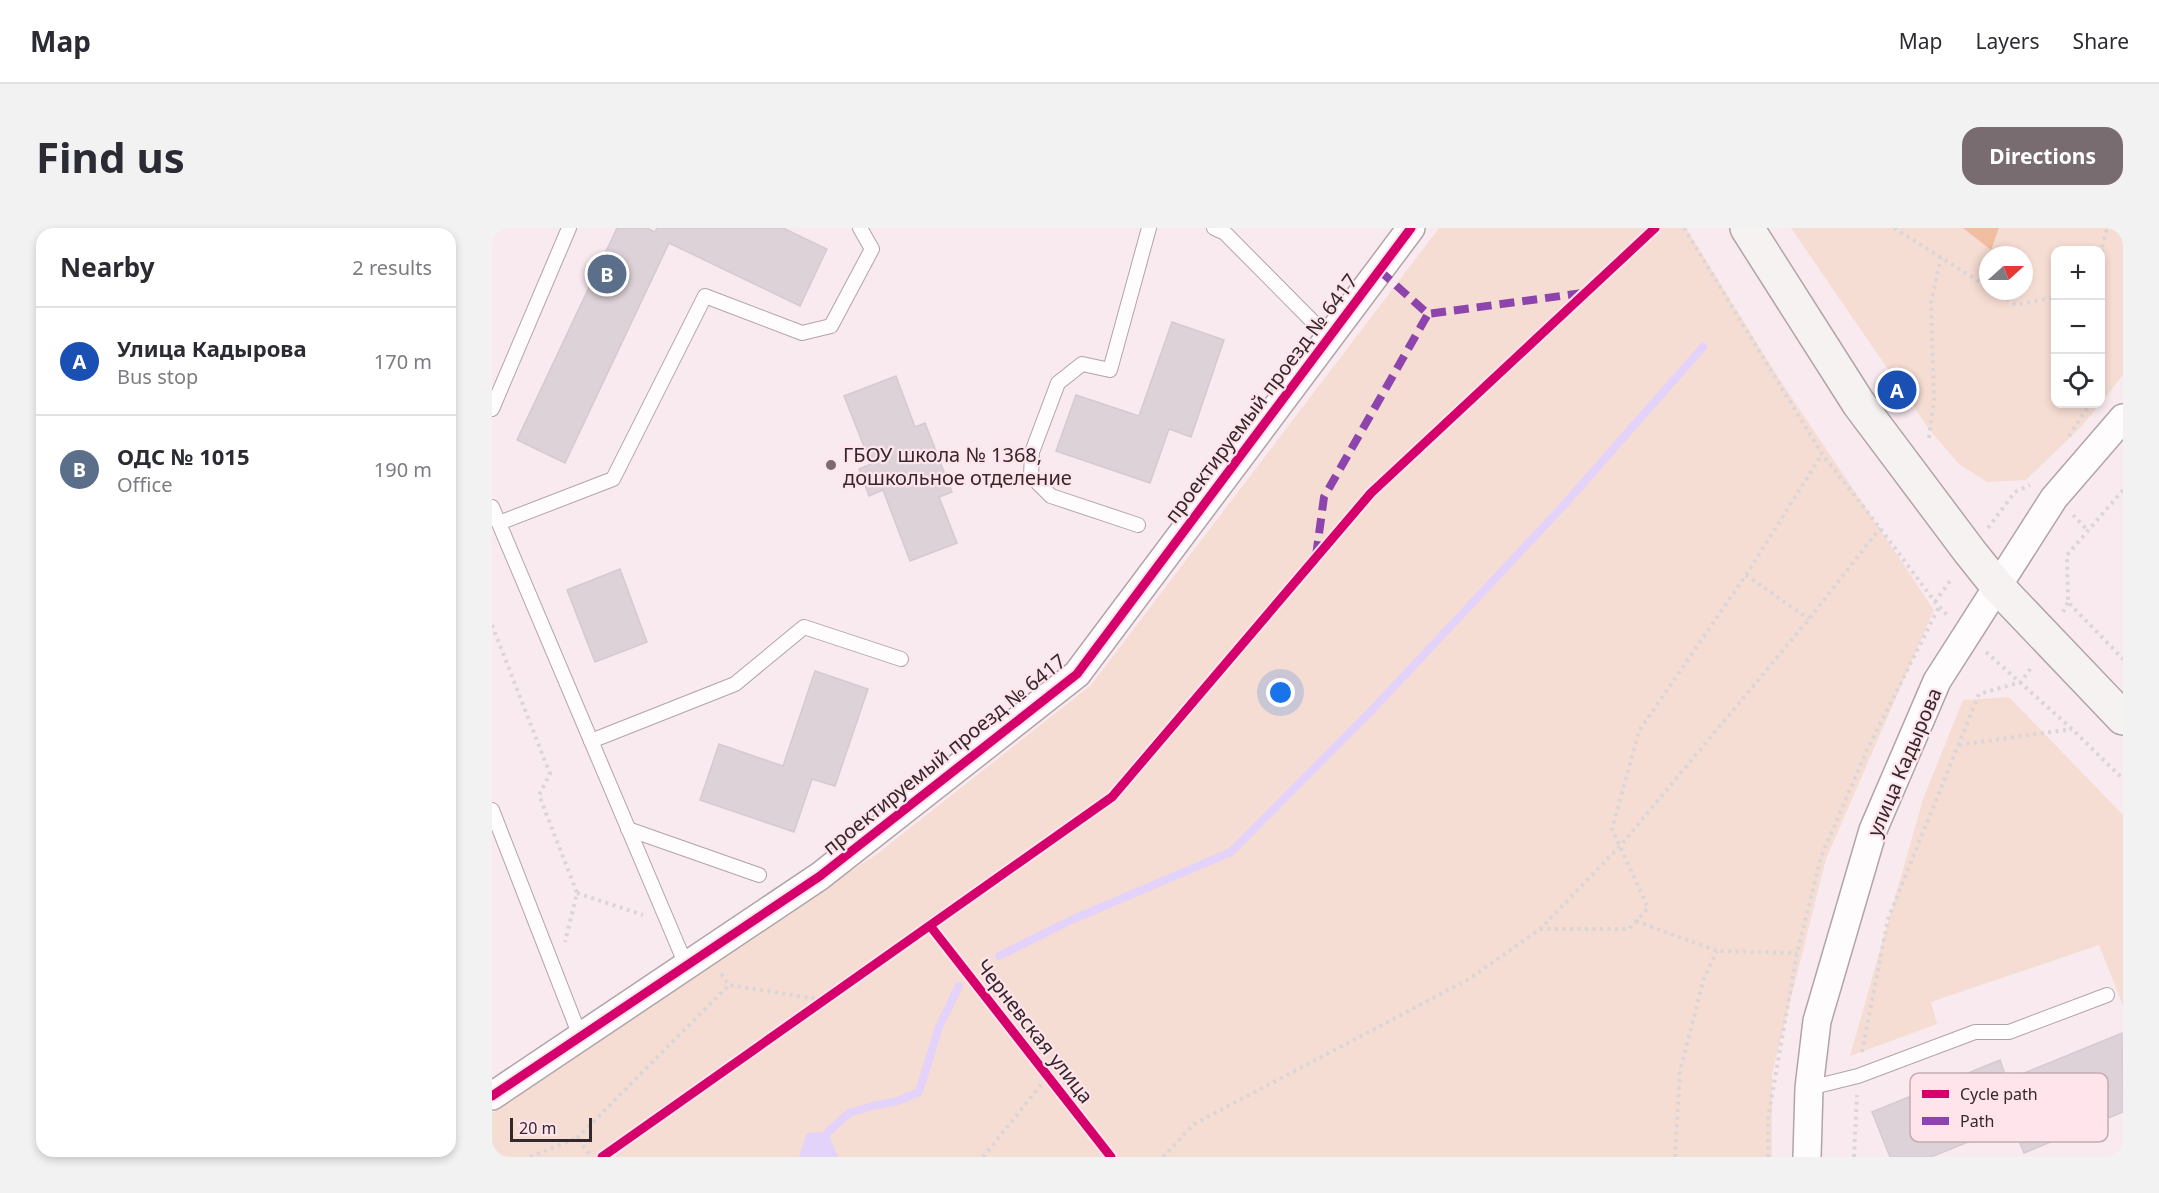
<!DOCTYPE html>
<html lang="en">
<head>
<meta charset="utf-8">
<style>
  body { margin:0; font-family:"Noto Sans",sans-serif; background:#f2f2f3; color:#2b2b33 }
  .controls { position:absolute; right:18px; top:18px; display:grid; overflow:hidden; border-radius:12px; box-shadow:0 3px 9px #0003 }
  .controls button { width:54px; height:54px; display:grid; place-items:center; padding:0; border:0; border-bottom:2px solid #e1e1e2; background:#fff; color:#2b2b33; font:30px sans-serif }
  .compass { position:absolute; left:1487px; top:18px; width:54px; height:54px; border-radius:50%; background:#fff; box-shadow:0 3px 9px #0003; rotate:69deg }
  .scale { position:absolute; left:18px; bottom:15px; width:82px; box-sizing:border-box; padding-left:6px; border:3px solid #34282c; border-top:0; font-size:16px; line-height:21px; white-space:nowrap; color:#34282c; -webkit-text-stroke:4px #ffe4ec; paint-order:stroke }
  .you { position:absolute; left:789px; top:465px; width:21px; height:21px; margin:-15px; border:4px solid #fff; border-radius:50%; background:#1a73e8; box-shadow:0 0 0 9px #1a73e833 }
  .badge { display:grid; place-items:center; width:39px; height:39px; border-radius:50%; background:#796c70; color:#fff; font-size:20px; font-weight:700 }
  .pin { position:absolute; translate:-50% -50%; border:3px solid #fff; box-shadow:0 2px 6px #0006 }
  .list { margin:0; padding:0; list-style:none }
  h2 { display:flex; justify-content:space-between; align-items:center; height:78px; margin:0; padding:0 24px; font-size:26px }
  h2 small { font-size:20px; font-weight:400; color:#7c7c81 }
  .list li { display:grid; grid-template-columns:39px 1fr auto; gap:18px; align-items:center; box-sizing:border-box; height:108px; padding:0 24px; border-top:2px solid #e1e1e2 }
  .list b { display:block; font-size:22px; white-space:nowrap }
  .list p { margin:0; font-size:20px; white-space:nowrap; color:#7c7c81 }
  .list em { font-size:20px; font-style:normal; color:#7c7c81 }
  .icon { flex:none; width:33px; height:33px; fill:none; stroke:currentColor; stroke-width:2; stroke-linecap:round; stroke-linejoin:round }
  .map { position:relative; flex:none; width:1631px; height:929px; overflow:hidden; border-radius:18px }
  header { display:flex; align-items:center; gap:36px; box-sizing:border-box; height:84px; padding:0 30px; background:#fff; border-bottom:2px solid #e1e1e2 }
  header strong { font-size:28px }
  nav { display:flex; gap:33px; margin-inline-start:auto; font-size:21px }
  .intro { display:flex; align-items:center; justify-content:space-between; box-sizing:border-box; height:144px; padding:0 36px }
  h1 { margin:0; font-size:42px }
  .button { padding:15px 27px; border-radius:18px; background:#796c70; color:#fff; font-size:21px; font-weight:700 }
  main { display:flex; gap:36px; padding:0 36px }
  aside { flex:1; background:#fff; border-radius:18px; box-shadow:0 3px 9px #0003 }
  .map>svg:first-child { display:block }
  .green { fill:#f6ddd3; fill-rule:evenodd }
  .forest { fill:#f2bea1 }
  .water { fill:#e3d2f9 }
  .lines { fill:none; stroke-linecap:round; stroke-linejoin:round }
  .stream { stroke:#e3d2f9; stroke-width:8 }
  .building { fill:#ded2d9; stroke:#d6cad1; stroke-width:1.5 }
  .lane-casing { stroke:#b1a4a9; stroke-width:16 }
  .street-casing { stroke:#b1a4a9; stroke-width:30 }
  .secondary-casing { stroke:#b1a4a9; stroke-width:36 }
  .path { stroke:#dad6d8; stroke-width:4; stroke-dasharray:3 4.5; stroke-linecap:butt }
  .lane { stroke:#fefcfd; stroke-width:14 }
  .street { stroke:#fefcfd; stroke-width:27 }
  .secondary { stroke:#f7f2f2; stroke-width:33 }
  .quiet { stroke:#8e44ad; stroke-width:8; stroke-dasharray:15 8; stroke-linecap:butt }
  .cycleway-casing { stroke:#ffe4ec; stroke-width:13 }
  .cycleway { stroke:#d6006c; stroke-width:9 }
  .poi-dot { fill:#796c70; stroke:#ffe4ec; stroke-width:2 }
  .labels { text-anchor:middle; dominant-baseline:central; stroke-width:4.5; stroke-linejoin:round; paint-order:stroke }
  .street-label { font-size:20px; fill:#34282c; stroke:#ffe4ec }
  .poi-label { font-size:20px; fill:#34282c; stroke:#ffe4ec; text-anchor:start }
  .key { fill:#ffe4ec; stroke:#c2acb2; stroke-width:1.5 }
  .key-label { font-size:16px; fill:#34282c }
</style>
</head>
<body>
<header>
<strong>Map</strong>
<nav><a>Map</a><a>Layers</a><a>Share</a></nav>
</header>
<div class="intro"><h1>Find us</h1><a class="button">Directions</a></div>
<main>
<aside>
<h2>Nearby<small>2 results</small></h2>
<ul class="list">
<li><span class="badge" style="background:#1a4fb4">A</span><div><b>Улица Кадырова</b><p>Bus stop</p></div><em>170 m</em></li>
<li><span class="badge" style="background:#5c6f8a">B</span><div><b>ОДС № 1015</b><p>Office</p></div><em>190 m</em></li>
</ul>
</aside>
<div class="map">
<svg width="1631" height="929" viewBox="0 0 1631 929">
  <rect width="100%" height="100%" fill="#f9eaef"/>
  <g class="green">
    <path d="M 947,0 L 1194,0 L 1282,143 L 1442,382 L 1334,631 L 1280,846 L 1280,929 L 0,929 L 0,885 L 187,755 L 385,626 L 599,457 Z"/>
    <path d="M 1299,0 L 1631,0 L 1631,147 L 1609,175 L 1608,22 L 1564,22 L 1564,176 L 1608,176 L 1589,199 L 1534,252 L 1495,254 L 1467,236 L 1437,201 ZM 1496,27 L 1532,27 L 1532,63 L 1496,63 Z"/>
    <path d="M 1517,469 L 1631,587 L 1631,778 L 1607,717 L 1439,774 L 1445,796 L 1358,828 L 1431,571 L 1471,472 Z"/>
  </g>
  <path class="forest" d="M 1471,0 L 1507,0 L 1499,22 Z"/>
  <path class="water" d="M 336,904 L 346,929 L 307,929 L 315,905 Z"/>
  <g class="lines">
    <g class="stream">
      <path d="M 507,728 L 577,693 L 739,624 L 881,481 L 1071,278 L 1211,119"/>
      <path d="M 336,904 L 357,885 L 380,878 L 406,873 L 427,864 L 447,799 L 467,758"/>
    </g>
  </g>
  <g class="building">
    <path d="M 125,0 L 155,0 L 163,4 L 165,0 L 291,0 L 335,21 L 308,78 L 177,15 L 73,235 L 25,212 Z"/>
    <path d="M 680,94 L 732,112 L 699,209 L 677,201 L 658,255 L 564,223 L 584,167 L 647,188 Z"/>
    <path d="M 404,148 L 423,199 L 433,195 L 460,264 L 447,269 L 465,315 L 418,333 L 391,262 L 377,268 L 367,241 L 379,236 L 352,168 Z"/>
    <path d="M 128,341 L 155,414 L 103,434 L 75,362 Z"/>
    <path d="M 323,443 L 376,461 L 343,558 L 320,551 L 302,604 L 208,572 L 227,516 L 291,538 Z"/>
    <path d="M 1630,805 L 1631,884 L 1532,925 L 1520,896 L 1439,929 L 1398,929 L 1380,884 L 1508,832 L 1515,852 Z"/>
  </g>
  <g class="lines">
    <defs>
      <g id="lane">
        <path d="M 722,0 L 733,5 L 837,110"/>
        <path d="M 0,181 L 77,0"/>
        <path d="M 0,279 L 194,737"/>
        <path d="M 7,295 L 121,251 L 213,68 L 310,105 L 339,98 L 380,21 L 368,0"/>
        <path d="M 646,297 L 559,268 L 539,248 L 540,224 L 566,155 L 590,136 L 618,142 L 657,0"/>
        <path d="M 99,513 L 243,456 L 312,399 L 409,431"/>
        <path d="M 0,582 L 88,808"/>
        <path d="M 136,601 L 267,647"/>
        <path d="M 1317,860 L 1366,848 L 1483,804 L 1517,804 L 1615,767"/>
      </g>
      <g id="street">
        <path d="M 0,868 L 328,648 L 585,446 L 919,0"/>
        <path d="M 1315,929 L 1317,860 L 1325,793 L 1381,602 L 1445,453 L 1562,270 L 1631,190"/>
      </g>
      <path id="secondary" d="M 1255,0 L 1367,176 L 1478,324 L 1506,359 L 1631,490"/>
    </defs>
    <use href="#lane" class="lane-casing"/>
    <use href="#street" class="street-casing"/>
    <use href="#secondary" class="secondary-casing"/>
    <g class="path">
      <path d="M 1192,0 L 1330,226 L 1388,300 L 1443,374 L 1456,388"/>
      <path d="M 1402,0 L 1496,59"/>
      <path d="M 1610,19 L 1615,0"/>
      <path d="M 1502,63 L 1524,77 L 1564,69"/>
      <path d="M 1608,114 L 1610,103 L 1610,19"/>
      <path d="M 1577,208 L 1598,176"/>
      <path d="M 1437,210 L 1442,171 L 1439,75 L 1449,29"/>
      <path d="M 1631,262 L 1575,327 L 1576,374 L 1631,431"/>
      <path d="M 1581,287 L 1596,303"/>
      <path d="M 1496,300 L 1523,264 L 1538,257"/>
      <path d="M 1254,347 L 1317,391"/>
      <path d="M 1443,374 L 1460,350"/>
      <path d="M 1571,384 L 1576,374"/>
      <path d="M 0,397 L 58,546 L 47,567 L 85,665 L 73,714"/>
      <path d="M 1494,424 L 1580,501 L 1631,551"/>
      <path d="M 1467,517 L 1580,501"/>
      <path d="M 85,665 L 151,687"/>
      <path d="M 1144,693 L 1225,723 L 1305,725"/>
      <path d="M 1048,701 L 1137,701 L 1156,680 L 1120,601 L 1147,503 L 1254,347 L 1330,226"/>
      <path d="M 229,746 L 237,757 L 332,772"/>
      <path d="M 1370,824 L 1396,691 L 1487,466 L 1529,454 L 1541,437"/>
      <path d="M 85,910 L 237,757"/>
      <path d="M 38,929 L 85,910 L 100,929"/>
      <path d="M 491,929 L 556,848"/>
      <path d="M 671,929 L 702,896 L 977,751 L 1048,701 L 1128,618 L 1317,391 L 1388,300"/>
      <path d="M 1183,929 L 1188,843 L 1212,750 L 1225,723"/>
      <path d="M 1276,929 L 1276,890 L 1305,725 L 1329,629 L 1375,522 L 1447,379"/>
      <path d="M 1362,929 L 1365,867"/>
    </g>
    <use href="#lane" class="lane"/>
    <use href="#street" class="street"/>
    <use href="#secondary" class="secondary"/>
    <g class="quiet">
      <path d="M 887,42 L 936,86 L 1091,65"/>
      <path d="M 824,328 L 832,269 L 936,86"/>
    </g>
    <defs>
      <g id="cycleway">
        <path d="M 439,699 L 619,929"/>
        <path d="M 0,868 L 328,648 L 585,446 L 919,0"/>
        <path d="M 110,929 L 620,569 L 879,265 L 1163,0"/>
      </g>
    </defs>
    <use href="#cycleway" class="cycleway-casing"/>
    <use href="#cycleway" class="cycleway"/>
  </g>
  <circle class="poi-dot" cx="339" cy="237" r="6"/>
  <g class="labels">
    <g class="street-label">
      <text transform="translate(769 170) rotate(-53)">проектируемый проезд № 6417</text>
      <text transform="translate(452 526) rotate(-39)">проектируемый проезд № 6417</text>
      <text transform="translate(1412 534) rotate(-67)">улица Кадырова</text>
      <text transform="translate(543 803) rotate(52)">Черневская улица</text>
    </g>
    <g class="poi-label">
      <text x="351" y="226">ГБОУ школа № 1368,<tspan x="351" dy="23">дошкольное отделение</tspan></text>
    </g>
  </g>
  <rect x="1418" y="845" width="198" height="69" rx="9" class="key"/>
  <rect x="1430" y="862" width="27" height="8" fill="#d6006c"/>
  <rect x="1430" y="889" width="27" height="8" fill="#8e44ad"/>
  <g class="key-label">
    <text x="1468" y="872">Cycle path</text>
    <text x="1468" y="899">Path</text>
  </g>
</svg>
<div class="controls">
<button>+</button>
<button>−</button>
<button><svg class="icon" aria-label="locate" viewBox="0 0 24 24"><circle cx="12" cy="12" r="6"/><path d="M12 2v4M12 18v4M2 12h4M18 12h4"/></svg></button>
</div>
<svg class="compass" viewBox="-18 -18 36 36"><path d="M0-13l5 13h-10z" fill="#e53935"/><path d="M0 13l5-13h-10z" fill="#7c7c81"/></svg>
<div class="scale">20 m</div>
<div class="you"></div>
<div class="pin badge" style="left:1405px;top:162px;background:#1a4fb4">A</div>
<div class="pin badge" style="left:115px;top:46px;background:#5c6f8a">B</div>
</div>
</main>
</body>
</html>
